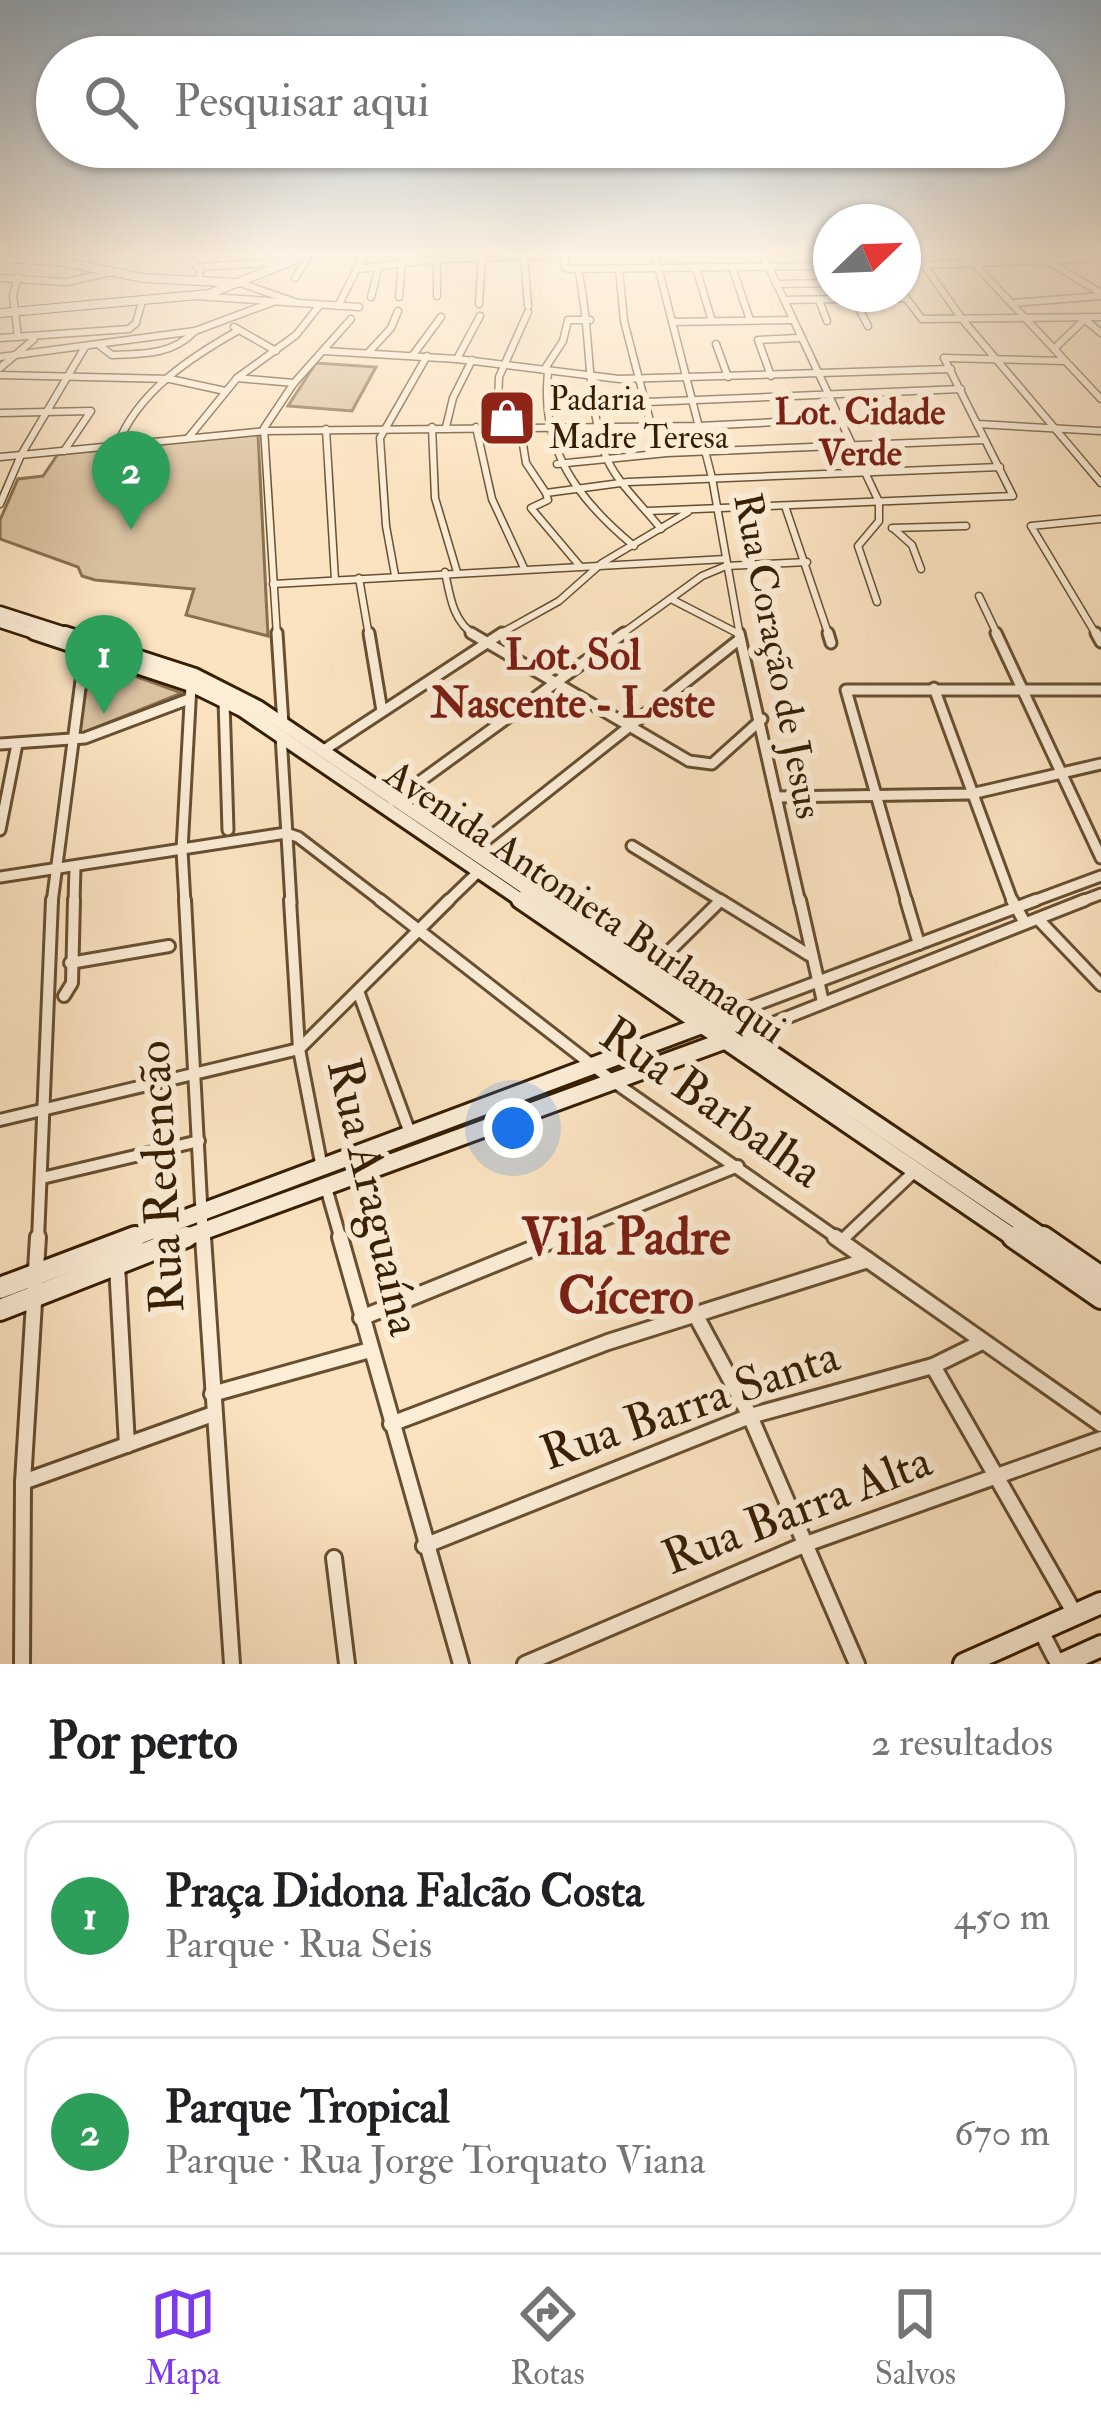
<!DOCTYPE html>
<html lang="pt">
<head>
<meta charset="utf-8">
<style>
  body { margin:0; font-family:"IM FELL Double Pica",serif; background:#f2f2f2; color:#202124 }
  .compass { position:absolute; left:813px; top:204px; width:108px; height:108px; border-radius:50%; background:#fff; box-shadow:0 3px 9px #0004; rotate:67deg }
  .you { position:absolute; left:513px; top:1128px; width:42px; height:42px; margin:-30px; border:9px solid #fff; border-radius:50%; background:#1a73e8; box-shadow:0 0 0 18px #1a73e833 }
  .badge { display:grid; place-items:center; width:78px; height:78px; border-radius:50%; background:#7c3aed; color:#fff; font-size:39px; font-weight:700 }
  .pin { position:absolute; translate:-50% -99px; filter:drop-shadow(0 3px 6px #0008) }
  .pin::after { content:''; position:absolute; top:63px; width:42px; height:36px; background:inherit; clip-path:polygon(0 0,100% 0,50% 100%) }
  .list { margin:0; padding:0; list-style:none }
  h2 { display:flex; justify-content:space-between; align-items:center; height:156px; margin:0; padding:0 48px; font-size:51px }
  h2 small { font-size:39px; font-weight:400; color:#757577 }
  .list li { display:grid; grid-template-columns:78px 1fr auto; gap:36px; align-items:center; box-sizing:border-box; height:192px; margin:0 24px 24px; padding:0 24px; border:3px solid #e0e0e0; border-radius:36px }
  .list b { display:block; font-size:45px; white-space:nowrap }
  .list p { margin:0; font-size:39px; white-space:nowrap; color:#757577 }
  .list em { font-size:39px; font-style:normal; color:#757577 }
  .icon { flex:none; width:66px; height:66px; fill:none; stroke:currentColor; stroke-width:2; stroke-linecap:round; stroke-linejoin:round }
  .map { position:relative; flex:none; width:1101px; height:1664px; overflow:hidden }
  .search { position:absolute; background:#fff; box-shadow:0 3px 9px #0004; left:36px; right:36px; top:36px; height:132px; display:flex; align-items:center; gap:30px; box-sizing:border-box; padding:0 42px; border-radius:66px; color:#757577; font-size:45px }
  .sheet { height:588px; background:#fff }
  nav { display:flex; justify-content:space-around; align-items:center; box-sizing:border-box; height:168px; border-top:3px solid #e0e0e0; background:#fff; font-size:33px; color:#757577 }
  nav a { display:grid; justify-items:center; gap:6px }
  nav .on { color:#7c3aed }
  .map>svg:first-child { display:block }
  .green { fill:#dac2a0; stroke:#887050; stroke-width:3 }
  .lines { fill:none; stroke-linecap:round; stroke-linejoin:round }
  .street-far3-casing { stroke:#674f30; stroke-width:9 }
  .street-far2-casing { stroke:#674f30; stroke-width:15 }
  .street-far1-casing { stroke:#674f30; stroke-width:16 }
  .street-casing { stroke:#674f30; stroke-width:20 }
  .secondary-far4-casing { stroke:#361e00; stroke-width:10 }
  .secondary-far3-casing { stroke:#361e00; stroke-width:15 }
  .secondary-far2-casing { stroke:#361e00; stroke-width:18 }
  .secondary-far1-casing { stroke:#361e00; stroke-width:22 }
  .secondary-casing { stroke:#361e00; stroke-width:26 }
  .street-far3 { stroke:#fcedd7; stroke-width:6 }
  .street-far2 { stroke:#fcedd7; stroke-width:9 }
  .street-far1 { stroke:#fcedd7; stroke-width:10 }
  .street { stroke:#fcedd7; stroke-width:14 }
  .secondary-far4 { stroke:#fcedd7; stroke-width:8 }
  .secondary-far3 { stroke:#fcedd7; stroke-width:10 }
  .secondary-far2 { stroke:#fcedd7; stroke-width:12 }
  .secondary-far1 { stroke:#fcedd7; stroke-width:16 }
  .secondary { stroke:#fcedd7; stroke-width:20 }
  .labels { text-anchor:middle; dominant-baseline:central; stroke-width:12; stroke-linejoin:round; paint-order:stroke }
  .far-poi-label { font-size:33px; fill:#361e00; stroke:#fcedd7; text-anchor:start }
  .far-neighbourhood-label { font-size:36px; font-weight:bold; fill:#7a1f14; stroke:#fcedd7 }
  .street-label { font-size:39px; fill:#361e00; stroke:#fcedd7 }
  .neighbourhood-label { font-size:42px; font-weight:bold; fill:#7a1f14; stroke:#fcedd7 }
  .near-street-label { font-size:48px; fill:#361e00; stroke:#fcedd7 }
  .near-neighbourhood-label { font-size:51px; font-weight:bold; fill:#7a1f14; stroke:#fcedd7 }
</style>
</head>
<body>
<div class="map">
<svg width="1101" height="1664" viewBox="0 0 1101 1664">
  <rect width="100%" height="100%" fill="#fbe3c1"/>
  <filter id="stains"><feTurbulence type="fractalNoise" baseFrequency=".00167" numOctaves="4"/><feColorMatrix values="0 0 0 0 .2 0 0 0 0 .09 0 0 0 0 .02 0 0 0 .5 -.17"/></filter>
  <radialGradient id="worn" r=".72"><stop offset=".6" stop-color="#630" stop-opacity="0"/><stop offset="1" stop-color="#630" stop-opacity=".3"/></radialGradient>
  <g class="green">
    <path d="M 316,363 L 376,367 L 352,411 L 288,406 Z"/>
    <path d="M 258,434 L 268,636 L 186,615 L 194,589 L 95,580 L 82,576 L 78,567 L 0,539 L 0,520 L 18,479 L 43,476 L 58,454 Z"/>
    <path d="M 93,661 L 182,693 L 75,736 Z"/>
  </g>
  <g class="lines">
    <defs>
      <g id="street-far3">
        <path d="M 188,255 L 200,270 L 199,278"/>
        <path d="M 565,255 L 565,268 L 571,269 L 831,266"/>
        <path d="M 655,255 L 712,478 L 740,636"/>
        <path d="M 763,255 L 879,502 L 879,521 L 858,546 L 877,602"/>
        <path d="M 917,255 L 962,319 L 1101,483"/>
        <path d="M 966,255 L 1101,399"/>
        <path d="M 1037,255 L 1101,293"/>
        <path d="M 524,256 L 528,306"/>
        <path d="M 437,259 L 437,296"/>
        <path d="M 903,266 L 1101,258"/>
        <path d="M 197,267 L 288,262"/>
        <path d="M 732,267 L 750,320"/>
        <path d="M 696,268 L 712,321"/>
        <path d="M 358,269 L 437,259 L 562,255"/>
        <path d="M 578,269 C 592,330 585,394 605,454 C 614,480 644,507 661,529"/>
        <path d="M 619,269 L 624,321 L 651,425"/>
        <path d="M 18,277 L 13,295 L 18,337"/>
        <path d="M 0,278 L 67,282 L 111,272"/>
        <path d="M 295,278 L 309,255"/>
        <path d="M 243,284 L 295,302"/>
        <path d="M 776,284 L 831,283"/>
        <path d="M 903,294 L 922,319 L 1101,317"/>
        <path d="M 195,296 L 359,307"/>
        <path d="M 371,297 L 379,266"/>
        <path d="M 399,297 L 402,263"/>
        <path d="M 854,299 L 868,326"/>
        <path d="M 784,300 L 906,298"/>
        <path d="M 819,300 L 827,321"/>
        <path d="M 1012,303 L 1101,296"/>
        <path d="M 479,304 L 482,257"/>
        <path d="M 338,306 L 364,255"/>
        <path d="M 1082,317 L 1101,333"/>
        <path d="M 672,322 L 792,320"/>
        <path d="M 234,327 L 276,351"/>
        <path d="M 0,338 L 129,329 L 136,323 L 142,301"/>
        <path d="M 716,344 L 728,377"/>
        <path d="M 99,345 L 112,355 C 142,354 173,355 195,331"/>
        <path d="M 1054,349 L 1084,320"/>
        <path d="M 324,351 L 457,359 L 619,379 L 951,369"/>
        <path d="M 368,353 L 391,328 L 398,311"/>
        <path d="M 413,355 L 441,317"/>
        <path d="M 0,357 L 195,331 L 273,302"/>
        <path d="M 944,358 L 1064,361"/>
        <path d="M 457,359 L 480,316"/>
        <path d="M 0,368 L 34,339"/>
        <path d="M 544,370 L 563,341 L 568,320 L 590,320"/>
        <path d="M 548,372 C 540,449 577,499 634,546"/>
        <path d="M 0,375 L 170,379 L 225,391"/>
        <path d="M 771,376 L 758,340 L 798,338"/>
        <path d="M 237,378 L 294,383"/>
        <path d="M 647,402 L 961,389"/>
        <path d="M 0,413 L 91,411 L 64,451"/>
        <path d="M 977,424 L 1101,431"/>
        <path d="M 497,426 L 499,377 L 528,312"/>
        <path d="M 520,426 L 526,463 L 546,493"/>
        <path d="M 432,427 L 435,498 L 457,572"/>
        <path d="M 446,427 L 453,398 L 472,360"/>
        <path d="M 476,427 L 492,499 L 524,568"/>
        <path d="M 326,429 L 335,580"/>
        <path d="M 189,437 L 237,378 L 296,335 L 319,306"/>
        <path d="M 117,446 C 137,392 191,357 239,330"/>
        <path d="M 0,457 L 266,431 L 699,426 L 837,419"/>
        <path d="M 557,464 L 667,453 L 984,440"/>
        <path d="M 0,504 L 21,455 L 85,347"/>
        <path d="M 785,506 L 829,636"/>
        <path d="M 648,511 L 1013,496 L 944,358"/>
        <path d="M 892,528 L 966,526"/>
        <path d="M 894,529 L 912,545 L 921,569"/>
        <path d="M 579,565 L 531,508 L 548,500 L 546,493 L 628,482 L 1000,467"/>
        <path d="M 445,572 C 450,597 453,622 476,636"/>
        <path d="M 395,575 L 386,526 L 380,438 L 427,356"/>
        <path d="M 359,578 L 369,636"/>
        <path d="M 273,584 L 726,559"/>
        <path d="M 979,596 L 998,636"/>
        <path d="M 671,599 L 739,634"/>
        <path d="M 277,636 L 264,428 L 294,383 L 351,319"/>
        <path d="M 496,636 L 559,601 L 602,563 L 688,512"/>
        <path d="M 619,636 L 702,576 L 726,566 L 807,562"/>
        <path d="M 1097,636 L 1031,526 L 1101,519"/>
      </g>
      <g id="street-far2">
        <path d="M 277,633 L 283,724"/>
        <path d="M 369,633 L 382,711"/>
        <path d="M 471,633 L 689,761 L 712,764 L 762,719"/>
        <path d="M 739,633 L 800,903"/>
        <path d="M 828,633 L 831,643"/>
        <path d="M 996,633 L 1101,858"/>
        <path d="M 1096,633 L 1101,642"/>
        <path d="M 934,688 L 1013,903"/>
        <path d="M 224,700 L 228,830"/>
        <path d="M 281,735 L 291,903"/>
        <path d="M 0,744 L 85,738 L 189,699"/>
        <path d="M 324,750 L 502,633"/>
        <path d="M 776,797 L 971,794 L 1101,764"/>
        <path d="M 393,801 L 624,633"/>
        <path d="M 0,830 L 17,744"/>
        <path d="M 632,846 L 725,903"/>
        <path d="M 472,851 L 740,639"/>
        <path d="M 0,877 L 286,833 L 298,837 L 384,903"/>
        <path d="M 52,903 L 85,650"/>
        <path d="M 74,903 L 75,867"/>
        <path d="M 185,903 L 182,850 L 191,685"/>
        <path d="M 446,903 L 478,872"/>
        <path d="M 907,903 L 846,690 L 1101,690"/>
        <path d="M 1028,903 L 1101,876"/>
        <path d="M 1077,903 L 1101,894"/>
      </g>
      <g id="street-far1">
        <path d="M 185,900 L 203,1240"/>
        <path d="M 290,900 L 299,1049 L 322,1168"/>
        <path d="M 380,900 L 614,1082 L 840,1240"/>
        <path d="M 720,900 L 809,955"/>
        <path d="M 800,900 L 823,1002"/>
        <path d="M 906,900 L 919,944"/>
        <path d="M 1012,900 L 1025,923"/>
        <path d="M 1038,919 L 1101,985"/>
        <path d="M 70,963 L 169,946"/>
        <path d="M 649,971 L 718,903"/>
        <path d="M 358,991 L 410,1133"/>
        <path d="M 64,996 L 72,983 L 74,900"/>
        <path d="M 718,1019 L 1036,900"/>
        <path d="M 745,1034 L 1085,900"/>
        <path d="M 0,1120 L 299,1049 L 449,900"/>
        <path d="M 42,1178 L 199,1141"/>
        <path d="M 325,1184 L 341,1240"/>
        <path d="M 38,1240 L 52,900"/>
        <path d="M 553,1240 L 738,1166"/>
        <path d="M 842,1240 L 915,1171"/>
      </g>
      <g id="street">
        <path d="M 203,1237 L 232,1664"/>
        <path d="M 340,1237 L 461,1664"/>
        <path d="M 835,1237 L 1101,1424"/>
        <path d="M 117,1265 L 127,1445"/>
        <path d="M 695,1314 L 750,1416 L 857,1664"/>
        <path d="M 361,1318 L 561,1237"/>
        <path d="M 933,1366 L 1075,1614"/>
        <path d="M 212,1394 L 370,1350"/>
        <path d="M 391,1424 L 608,1342 L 868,1260"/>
        <path d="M 23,1482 L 213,1414"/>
        <path d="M 424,1546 L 750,1416 L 933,1366 L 982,1342"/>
        <path d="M 334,1558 L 347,1664"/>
        <path d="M 1041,1631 L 1058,1664"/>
        <path d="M 22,1664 L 23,1482 L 38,1237"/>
        <path d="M 525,1664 L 806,1544 L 1101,1439"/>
      </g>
      <g id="secondary-far4">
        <path d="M 0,258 L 59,261 L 143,278 L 238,283"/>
        <path d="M 0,313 L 209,294 L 307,255"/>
      </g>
      <g id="secondary-far3">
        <path d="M 0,612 L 75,636"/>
        <path d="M 0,622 L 43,636"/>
      </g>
      <g id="secondary-far2">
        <path d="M 34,633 L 191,685 L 242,710 L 525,903"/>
        <path d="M 65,633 L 195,675 L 258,707 L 548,903"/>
      </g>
      <g id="secondary-far1">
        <path d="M 520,900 L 1017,1240"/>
        <path d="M 544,900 L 1047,1240"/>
        <path d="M 127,1240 L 707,1023"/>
        <path d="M 179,1240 L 729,1039"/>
      </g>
      <g id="secondary">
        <path d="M 1013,1237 L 1101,1298"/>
        <path d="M 1043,1237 L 1101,1277"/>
        <path d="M 0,1288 L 135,1237"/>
        <path d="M 0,1310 L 186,1237"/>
        <path d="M 964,1664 L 1101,1603"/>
        <path d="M 1061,1664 L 1101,1646"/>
      </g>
    </defs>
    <use href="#street-far3" class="street-far3-casing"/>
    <use href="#street-far2" class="street-far2-casing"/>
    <use href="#street-far1" class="street-far1-casing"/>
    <use href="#street" class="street-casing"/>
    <use href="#secondary-far4" class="secondary-far4-casing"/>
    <use href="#secondary-far3" class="secondary-far3-casing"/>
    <use href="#secondary-far2" class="secondary-far2-casing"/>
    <use href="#secondary-far1" class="secondary-far1-casing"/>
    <use href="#secondary" class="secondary-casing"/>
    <use href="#street-far3" class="street-far3"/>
    <use href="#street-far2" class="street-far2"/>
    <use href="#street-far1" class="street-far1"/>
    <use href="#street" class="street"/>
    <use href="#secondary-far4" class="secondary-far4"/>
    <use href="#secondary-far3" class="secondary-far3"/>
    <use href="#secondary-far2" class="secondary-far2"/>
    <use href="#secondary-far1" class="secondary-far1"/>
    <use href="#secondary" class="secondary"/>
  </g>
  <linearGradient id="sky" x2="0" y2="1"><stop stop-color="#95acbe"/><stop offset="0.52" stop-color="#fdf2e3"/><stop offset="1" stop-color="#fdf2e3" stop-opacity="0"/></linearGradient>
  <rect width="1101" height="488" fill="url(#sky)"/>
  <defs>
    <symbol id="shop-square" viewBox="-11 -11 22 22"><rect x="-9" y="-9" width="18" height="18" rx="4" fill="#8f2418" stroke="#fcedd7"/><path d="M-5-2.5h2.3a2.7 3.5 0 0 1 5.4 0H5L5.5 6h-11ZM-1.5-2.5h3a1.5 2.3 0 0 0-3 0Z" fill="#fff"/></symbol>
  </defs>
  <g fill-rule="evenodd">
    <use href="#shop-square" x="474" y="385" width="66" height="66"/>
  </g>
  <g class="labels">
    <g class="far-poi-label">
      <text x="549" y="399">Padaria<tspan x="549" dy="38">Madre Teresa</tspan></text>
    </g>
    <g class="far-neighbourhood-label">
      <text x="860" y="412">Lot. Cidade<tspan x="860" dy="41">Verde</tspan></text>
    </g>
    <g class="street-label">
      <text transform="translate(778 656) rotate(79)">Rua Coração de Jesus</text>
      <text transform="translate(585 902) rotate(34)">Avenida Antonieta Burlamaqui</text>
    </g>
    <g class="neighbourhood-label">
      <text x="573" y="656">Lot. Sol<tspan x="573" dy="48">Nascente - Leste</tspan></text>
    </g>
    <g class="near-street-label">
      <text transform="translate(711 1103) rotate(35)">Rua Barbalha</text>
      <text transform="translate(161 1177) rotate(-93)">Rua Redencão</text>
      <text transform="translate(374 1197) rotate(77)">Rua Araguaína</text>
      <text transform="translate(690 1405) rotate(-19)">Rua Barra Santa</text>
      <text transform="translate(797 1510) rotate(-21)">Rua Barra Alta</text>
    </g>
    <g class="near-neighbourhood-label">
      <text x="626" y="1238">Vila Padre<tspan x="626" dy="59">Cícero</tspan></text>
    </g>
  </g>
  <rect width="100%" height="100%" filter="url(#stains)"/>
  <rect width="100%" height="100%" fill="url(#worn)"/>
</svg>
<svg class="compass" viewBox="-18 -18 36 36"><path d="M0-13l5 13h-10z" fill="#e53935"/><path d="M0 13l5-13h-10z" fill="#757577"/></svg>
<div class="you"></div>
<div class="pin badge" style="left:104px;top:714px;background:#2e9e5b">1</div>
<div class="pin badge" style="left:131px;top:530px;background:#2e9e5b">2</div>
<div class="search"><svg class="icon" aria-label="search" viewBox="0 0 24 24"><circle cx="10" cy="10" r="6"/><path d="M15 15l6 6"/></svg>Pesquisar aqui</div>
</div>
<section class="sheet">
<h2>Por perto<small>2 resultados</small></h2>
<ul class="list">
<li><span class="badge" style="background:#2e9e5b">1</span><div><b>Praça Didona Falcão Costa</b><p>Parque · Rua Seis</p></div><em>450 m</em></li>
<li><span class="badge" style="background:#2e9e5b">2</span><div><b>Parque Tropical</b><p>Parque · Rua Jorge Torquato Viana</p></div><em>670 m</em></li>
</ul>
</section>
<nav>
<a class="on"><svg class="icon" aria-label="map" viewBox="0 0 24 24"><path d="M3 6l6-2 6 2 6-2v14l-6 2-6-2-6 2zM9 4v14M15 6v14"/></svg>Mapa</a>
<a><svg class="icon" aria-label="directions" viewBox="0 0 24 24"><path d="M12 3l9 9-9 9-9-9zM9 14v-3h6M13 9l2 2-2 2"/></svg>Rotas</a>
<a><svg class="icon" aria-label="saved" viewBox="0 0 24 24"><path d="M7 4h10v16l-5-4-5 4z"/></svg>Salvos</a>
</nav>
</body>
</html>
